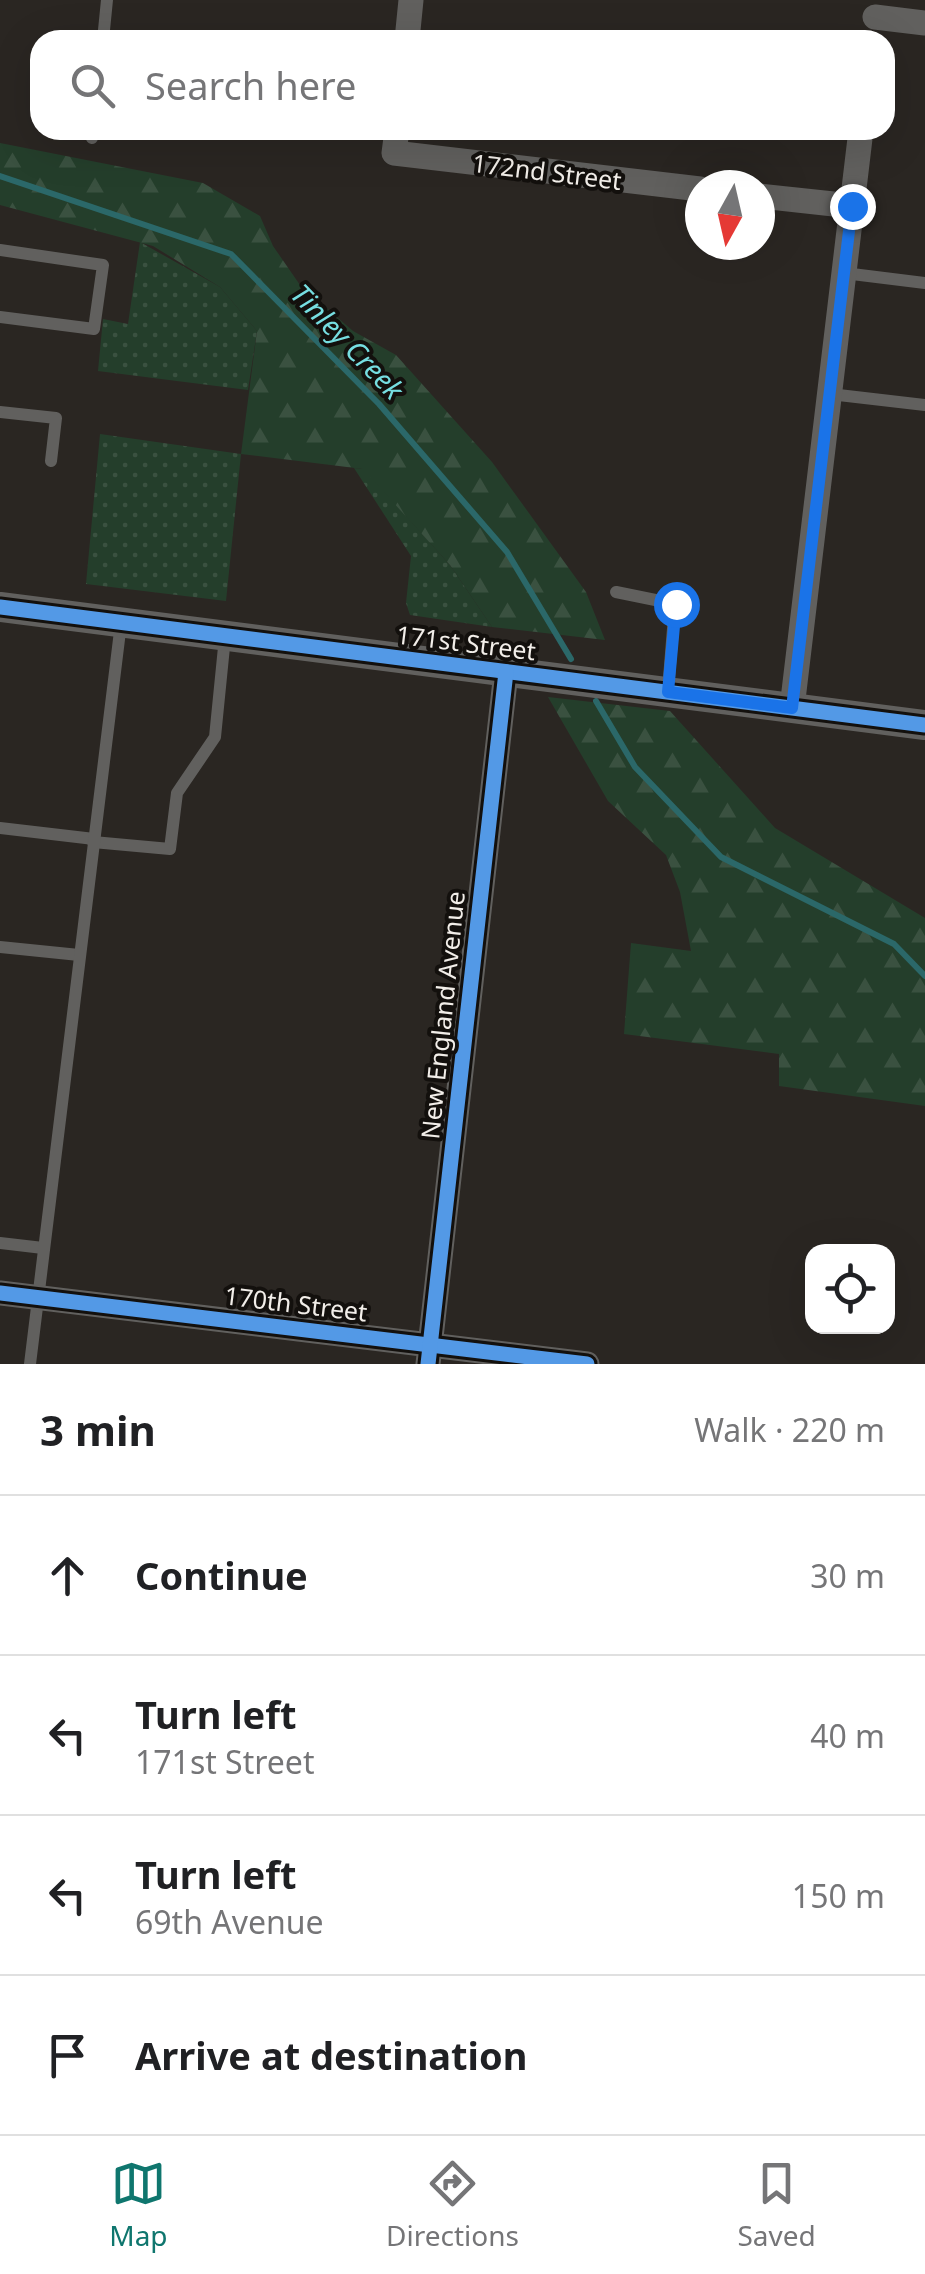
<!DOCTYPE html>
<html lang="en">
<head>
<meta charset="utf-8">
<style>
  body { margin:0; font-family:"Noto Sans",sans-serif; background:#f6f6f6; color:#202124 }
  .controls { position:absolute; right:30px; bottom:30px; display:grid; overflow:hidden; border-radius:20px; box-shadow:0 10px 40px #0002 }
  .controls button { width:90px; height:90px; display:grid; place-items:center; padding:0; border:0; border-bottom:2px solid #e0e0e0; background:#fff; color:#202124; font:50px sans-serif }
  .compass { position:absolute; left:685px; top:170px; width:90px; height:90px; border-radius:50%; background:#fff; box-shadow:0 10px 40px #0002; rotate:188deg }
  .stop { position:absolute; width:30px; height:30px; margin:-22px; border:8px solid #1a73e8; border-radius:50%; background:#fff }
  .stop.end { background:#1a73e8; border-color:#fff; box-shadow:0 2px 10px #0008 }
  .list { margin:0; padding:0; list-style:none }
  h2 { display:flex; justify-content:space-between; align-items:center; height:130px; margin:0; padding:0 40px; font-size:42px }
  h2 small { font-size:32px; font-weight:400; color:#757577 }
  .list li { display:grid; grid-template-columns:65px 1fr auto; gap:30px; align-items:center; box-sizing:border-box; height:160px; padding:0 40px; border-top:2px solid #e0e0e0 }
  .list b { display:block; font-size:38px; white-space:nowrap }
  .list p { margin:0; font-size:32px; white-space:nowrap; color:#757577 }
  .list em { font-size:32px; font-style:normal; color:#757577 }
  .icon { flex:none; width:55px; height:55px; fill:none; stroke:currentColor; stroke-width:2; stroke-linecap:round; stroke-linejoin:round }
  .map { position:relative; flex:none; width:925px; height:1364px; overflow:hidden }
  .search { position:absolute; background:#fff; box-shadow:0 10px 40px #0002; left:30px; right:30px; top:30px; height:110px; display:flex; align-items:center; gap:25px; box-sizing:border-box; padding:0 35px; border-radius:30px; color:#757577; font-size:38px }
  .sheet { height:770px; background:#fff }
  nav { display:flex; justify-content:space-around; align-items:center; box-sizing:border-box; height:140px; border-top:2px solid #e0e0e0; background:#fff; font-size:28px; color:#757577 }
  nav a { display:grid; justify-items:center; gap:5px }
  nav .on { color:#0f766e }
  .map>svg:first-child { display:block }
  .grass { fill:url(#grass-dots) }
  .forest { fill:url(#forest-firs) }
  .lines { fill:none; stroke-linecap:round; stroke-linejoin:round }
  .stream { stroke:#2b6869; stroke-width:6 }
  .service { stroke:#61605e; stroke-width:12 }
  .minor { stroke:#61605e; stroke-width:25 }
  .tertiary { stroke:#61605e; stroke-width:30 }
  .cycleway-casing { stroke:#13100d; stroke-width:21 }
  .cycleway { stroke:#5399e6; stroke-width:15 }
  .route { stroke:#1a73e8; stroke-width:12 }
  .labels { text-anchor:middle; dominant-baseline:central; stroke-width:8; stroke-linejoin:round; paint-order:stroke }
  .street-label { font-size:25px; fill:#f2eee9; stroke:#13100d }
  .water-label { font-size:28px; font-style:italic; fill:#76dee1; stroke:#13100d }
</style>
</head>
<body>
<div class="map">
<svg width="925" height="1364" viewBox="0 0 925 1364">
  <defs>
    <pattern id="grass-dots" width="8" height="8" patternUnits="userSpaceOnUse" patternTransform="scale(2.5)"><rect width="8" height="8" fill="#243e2b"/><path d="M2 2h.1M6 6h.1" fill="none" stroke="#3a5140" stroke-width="1.8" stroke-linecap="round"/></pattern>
    <pattern id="forest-firs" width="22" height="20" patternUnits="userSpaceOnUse" patternTransform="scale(2.5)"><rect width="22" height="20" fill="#243e2b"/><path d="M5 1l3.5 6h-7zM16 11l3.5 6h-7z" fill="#3a5140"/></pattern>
  </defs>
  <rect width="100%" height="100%" fill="#2a2622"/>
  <g class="grass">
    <path d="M 140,242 L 220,287 L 257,331 L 248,390 L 98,371 L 103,319 L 128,324 Z"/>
    <path d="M 100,434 L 241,454 L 226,601 L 86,584 Z"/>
    <path d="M 354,468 L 364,469 L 450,565 L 492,627 L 410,615 L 406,603 L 411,556 Z"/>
  </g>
  <g class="forest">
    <path d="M 0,143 L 203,183 L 260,216 L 273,246 L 300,285 L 353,331 L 396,355 L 492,462 L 586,592 L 605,640 L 492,627 L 450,565 L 363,469 L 241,454 L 257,331 L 220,287 L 153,246 L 0,205 Z"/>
    <path d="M 548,697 L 670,711 L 775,828 L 925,918 L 925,1106 L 779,1086 L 779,1054 L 624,1034 L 631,943 L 691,951 L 680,892 L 666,855 L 608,801 Z"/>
  </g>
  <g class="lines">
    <g class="stream">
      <path d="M 0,176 L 231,254 L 379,404 L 507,552 L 571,659"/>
      <path d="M 596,701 L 635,767 L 721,857 L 894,944 L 925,976"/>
    </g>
    <g class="service">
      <path d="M 103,40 L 107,0"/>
      <path d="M 92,138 L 93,130"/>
      <path d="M 0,250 L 103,265 L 94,329 L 0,317"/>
      <path d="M 844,273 L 925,283"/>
      <path d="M 830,394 L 925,405"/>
      <path d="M 0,412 L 56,418 L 51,461"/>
      <path d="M 616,592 L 675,604 L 668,690"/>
      <path d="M 0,828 L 94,839"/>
      <path d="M 93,842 L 170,849 L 177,793 L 215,737 L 225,637"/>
      <path d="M 0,947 L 79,955"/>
      <path d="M 0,1243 L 43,1248"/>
      <path d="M 30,1364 L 121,623"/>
    </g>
    <g class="minor">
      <path d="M 875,17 L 925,23"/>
      <path d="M 407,40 L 411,0"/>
      <path d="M 397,130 L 394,153 L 700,189"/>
      <path d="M 760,196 L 852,206"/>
      <path d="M 792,708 L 861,130"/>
      <path d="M 0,1293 L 587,1364"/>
      <path d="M 428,1364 L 506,672"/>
    </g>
    <path class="tertiary" d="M 0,607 L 925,725"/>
    <defs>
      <g id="cycleway">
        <path d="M 0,607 L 925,725"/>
        <path d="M 0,1293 L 587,1364"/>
        <path d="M 428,1364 L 506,672"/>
      </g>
    </defs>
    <use href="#cycleway" class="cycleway-casing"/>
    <use href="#cycleway" class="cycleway"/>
  </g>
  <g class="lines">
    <path class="route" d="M 676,604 L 668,692 L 792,708 L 852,206"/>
  </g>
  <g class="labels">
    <g class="street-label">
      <text transform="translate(547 171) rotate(7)">172nd Street</text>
      <text transform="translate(466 642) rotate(7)">171st Street</text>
      <text transform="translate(442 1015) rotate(-84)">New England Avenue</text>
      <text transform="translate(296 1303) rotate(7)">170th Street</text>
    </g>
    <g class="water-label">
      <text transform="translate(348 341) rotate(46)">Tinley Creek</text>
    </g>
  </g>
</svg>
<div class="controls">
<button><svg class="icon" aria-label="locate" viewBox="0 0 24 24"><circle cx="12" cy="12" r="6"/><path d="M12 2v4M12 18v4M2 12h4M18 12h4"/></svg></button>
</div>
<svg class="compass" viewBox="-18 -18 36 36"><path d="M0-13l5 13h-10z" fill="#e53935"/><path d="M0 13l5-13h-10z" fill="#757577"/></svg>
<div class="stop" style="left:676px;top:604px"></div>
<div class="stop end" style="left:852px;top:206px"></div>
<div class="search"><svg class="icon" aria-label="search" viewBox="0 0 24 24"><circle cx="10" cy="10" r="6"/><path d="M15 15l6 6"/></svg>Search here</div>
</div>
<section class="sheet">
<h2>3 min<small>Walk · 220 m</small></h2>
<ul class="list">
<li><svg class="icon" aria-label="ahead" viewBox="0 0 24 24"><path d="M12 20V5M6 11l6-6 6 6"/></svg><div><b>Continue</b></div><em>30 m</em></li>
<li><svg class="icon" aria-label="left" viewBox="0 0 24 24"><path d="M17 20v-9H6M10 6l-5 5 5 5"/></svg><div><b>Turn left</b><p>171st Street</p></div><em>40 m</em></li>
<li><svg class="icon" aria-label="left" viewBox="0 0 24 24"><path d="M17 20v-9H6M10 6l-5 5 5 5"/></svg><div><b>Turn left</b><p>69th Avenue</p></div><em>150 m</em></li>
<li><svg class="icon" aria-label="arrive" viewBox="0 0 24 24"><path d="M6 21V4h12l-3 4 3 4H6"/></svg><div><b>Arrive at destination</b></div></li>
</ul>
</section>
<nav>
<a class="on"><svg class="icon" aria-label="map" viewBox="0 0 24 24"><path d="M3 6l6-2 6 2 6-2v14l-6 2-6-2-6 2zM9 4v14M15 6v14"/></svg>Map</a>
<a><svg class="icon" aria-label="directions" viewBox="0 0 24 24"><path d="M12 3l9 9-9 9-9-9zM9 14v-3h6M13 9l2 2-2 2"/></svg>Directions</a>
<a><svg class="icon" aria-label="saved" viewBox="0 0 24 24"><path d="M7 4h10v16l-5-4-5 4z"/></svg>Saved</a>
</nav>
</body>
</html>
